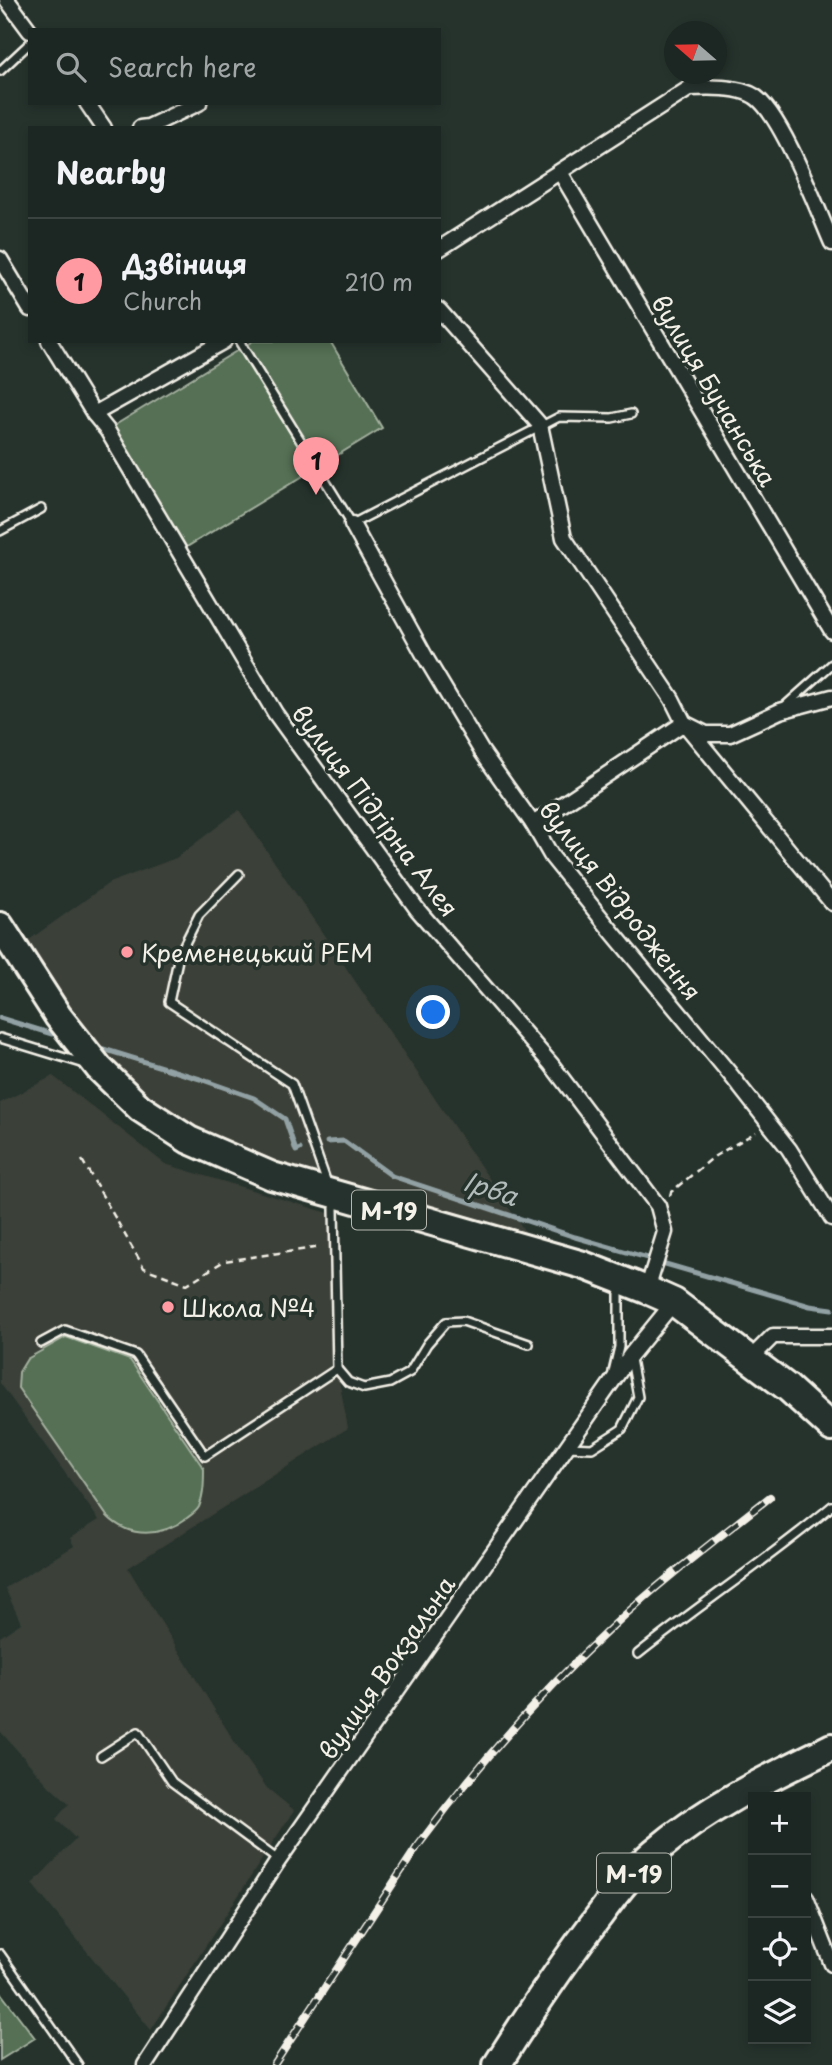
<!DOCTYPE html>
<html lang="en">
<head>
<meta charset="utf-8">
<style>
  body { margin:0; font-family:"Playpen Sans",sans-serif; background:#252e2a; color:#f1f3f6 }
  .controls { position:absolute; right:21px; bottom:21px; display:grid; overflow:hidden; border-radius:0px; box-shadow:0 4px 10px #0003 }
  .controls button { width:63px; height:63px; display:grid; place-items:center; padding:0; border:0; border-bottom:2px solid #3a4340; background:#1c2622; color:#f1f3f6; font:35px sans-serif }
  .compass { position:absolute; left:664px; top:21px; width:63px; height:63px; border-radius:50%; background:#1c2622; box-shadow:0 4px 10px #0003; rotate:290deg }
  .you { position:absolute; left:434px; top:1013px; width:24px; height:24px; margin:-18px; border:5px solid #fff; border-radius:50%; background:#1a73e8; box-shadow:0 0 0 10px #1a73e833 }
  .badge { display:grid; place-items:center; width:46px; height:46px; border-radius:50%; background:#ff9aa2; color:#111; font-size:23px; font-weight:700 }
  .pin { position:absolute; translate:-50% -58px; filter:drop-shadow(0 2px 4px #0008) }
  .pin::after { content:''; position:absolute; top:37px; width:24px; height:21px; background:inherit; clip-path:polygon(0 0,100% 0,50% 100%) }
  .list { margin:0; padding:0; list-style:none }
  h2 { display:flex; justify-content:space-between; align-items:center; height:91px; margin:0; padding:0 28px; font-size:30px }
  h2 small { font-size:23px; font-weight:400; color:#a0a5a5 }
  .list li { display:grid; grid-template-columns:46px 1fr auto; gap:21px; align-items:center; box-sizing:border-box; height:126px; padding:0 28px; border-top:2px solid #3a4340 }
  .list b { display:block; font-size:26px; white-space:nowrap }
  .list p { margin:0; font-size:23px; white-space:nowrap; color:#a0a5a5 }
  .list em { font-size:23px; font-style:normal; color:#a0a5a5 }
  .icon { flex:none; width:38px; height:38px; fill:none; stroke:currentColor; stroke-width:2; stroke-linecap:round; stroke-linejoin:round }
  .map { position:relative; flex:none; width:832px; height:2065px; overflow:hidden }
  .search { position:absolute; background:#1c2622; box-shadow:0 4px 10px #0003; left:28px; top:28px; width:413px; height:77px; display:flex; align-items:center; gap:18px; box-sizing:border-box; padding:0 24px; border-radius:0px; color:#a0a5a5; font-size:26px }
  .panel { position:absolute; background:#1c2622; box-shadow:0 4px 10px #0003; left:28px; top:126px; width:413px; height:217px; border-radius:0px }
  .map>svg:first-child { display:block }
  .built { fill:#3a4038 }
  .green { fill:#546f55; stroke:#a4b09e; stroke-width:2 }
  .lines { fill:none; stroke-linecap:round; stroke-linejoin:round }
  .stream { stroke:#92a1a4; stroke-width:5 }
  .lane-casing { stroke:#f4f1e8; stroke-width:12 }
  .street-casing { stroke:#f4f1e8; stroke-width:19 }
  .highway-casing { stroke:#f4f1e8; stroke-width:32 }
  .path { stroke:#f4f1e8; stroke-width:2.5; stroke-dasharray:7 5; stroke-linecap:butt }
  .lane { stroke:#26332d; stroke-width:7 }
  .street { stroke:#26332d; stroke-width:14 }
  .highway { stroke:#26332d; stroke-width:26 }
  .rail-casing { stroke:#f4f1e8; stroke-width:8 }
  .rail { stroke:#26332d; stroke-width:5; stroke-dasharray:16; stroke-linecap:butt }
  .poi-dot { fill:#ff9aa2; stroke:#26332d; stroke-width:2.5 }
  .labels { text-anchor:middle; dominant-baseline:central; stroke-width:7; stroke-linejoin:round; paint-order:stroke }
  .shield { fill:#26332d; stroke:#b6b8b0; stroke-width:2 }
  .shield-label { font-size:23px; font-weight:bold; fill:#f4f1e8 }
  .street-label { font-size:24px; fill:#f4f1e8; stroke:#26332d }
  .poi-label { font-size:24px; fill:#f4f1e8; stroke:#26332d; text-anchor:start }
  .water-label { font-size:26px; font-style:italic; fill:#b2bcba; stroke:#26332d }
</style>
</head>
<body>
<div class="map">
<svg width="832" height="2065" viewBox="0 0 832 2065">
  <rect width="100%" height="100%" fill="#26332d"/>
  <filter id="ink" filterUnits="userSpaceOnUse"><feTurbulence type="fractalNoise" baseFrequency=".0143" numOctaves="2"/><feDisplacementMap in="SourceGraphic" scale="14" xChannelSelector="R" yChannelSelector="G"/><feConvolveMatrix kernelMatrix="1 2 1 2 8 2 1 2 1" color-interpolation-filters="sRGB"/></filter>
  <g filter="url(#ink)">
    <g class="built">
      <path d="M 239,810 L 528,1236 L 277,1166 L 221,1143 L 145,1098 L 108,1059 L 67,1006 L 26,942 L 109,883 L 176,858 Z"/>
      <path d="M 53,1076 L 165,1164 L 335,1215 L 337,1369 L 348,1428 L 128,1568 L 235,1743 L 267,1788 L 294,1810 L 151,2030 L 32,1884 L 76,1839 L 56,1819 L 69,1804 L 50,1787 L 0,1731 L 0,1637 L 21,1623 L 5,1588 L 74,1546 L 70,1538 L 99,1520 L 0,1383 L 0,1103 Z"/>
    </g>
    <g class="green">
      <path d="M 253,341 L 330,341 L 382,428 L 180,551 L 107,430 Z"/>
      <path d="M 66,1337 L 130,1360 L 204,1469 C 204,1482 204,1495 199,1507 C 196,1512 191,1515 187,1518 C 161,1537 130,1539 107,1516 L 18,1388 L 19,1372 L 27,1359 Z"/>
      <path d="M 0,1992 L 35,2038 L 0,2060 Z"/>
    </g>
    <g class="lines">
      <g class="stream">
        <path d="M 0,1018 L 52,1034"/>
        <path d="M 100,1048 L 200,1079 L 254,1098 L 285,1119 L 296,1151 L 300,1149"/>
        <path d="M 327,1142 L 344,1141 L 392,1176 L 575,1237 L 651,1259"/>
        <path d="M 662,1263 L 810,1306 L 832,1309"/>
      </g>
      <defs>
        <g id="lane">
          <path d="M 0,71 L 30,43"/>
          <path d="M 239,341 L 352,524 L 559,417 L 612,418 L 631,414"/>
          <path d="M 0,531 L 41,509"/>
          <path d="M 786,705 L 832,664"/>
          <path d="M 239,874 L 199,915 L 179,955 L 169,1002 L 292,1084 L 328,1186"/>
          <path d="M 0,1038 L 85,1064"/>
          <path d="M 41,1343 L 65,1330 L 136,1355 L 205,1456 L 337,1369 L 334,1208 L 338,1200"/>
          <path d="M 337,1369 L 348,1382 L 364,1388 L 390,1383 L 410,1372 L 427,1344 L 446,1322 L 463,1321 L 529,1344"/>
          <path d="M 613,1372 L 619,1347 L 619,1287"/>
          <path d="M 567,1447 L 592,1448 L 622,1429 L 638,1397 L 631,1359"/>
          <path d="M 638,1654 C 702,1603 770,1558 832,1506"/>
          <path d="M 101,1756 L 138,1732 L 172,1782 L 278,1860"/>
          <path d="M 0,1954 L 78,2065"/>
        </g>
        <g id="street">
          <path d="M 7,0 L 30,31"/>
          <path d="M 87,103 L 104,128"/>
          <path d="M 140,128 L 148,127 L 199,103"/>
          <path d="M 560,172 L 832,631"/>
          <path d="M 439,249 L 690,88 C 708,87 738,86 754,96 C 781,112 818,211 832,243"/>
          <path d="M 0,259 L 30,309"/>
          <path d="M 439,310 L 540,425 L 564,538 L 672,699 L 684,723 L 832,903"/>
          <path d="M 49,341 L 94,414 L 107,430 L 275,713 L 417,909 L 551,1064 L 658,1206 L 665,1232 L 647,1290"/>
          <path d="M 94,414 L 224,341"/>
          <path d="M 352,524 L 427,660 L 482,752 L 533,824 L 552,857 L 614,934 L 730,1074 L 789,1149 L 832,1218"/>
          <path d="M 533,824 L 684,723 L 706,734 L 730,734 L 780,711 L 832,697"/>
          <path d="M 750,1359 L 773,1336 L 832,1336"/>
          <path d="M 806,1898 L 832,1964"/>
          <path d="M 145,2065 L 276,1864 L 630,1356 L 674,1302"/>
        </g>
        <g id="highway">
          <path d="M 0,926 L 58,1016 L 99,1068 L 140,1108 L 189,1140 L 272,1176 L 583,1265 L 647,1290 L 674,1302 L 788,1388 L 832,1428"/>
          <path d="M 497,2065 C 529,2014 562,1964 599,1916 C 615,1894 633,1870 654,1852 C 707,1807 770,1777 832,1747"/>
        </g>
      </defs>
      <use href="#lane" class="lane-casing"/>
      <use href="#street" class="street-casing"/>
      <use href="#highway" class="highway-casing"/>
      <g class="path">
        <path d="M 82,1160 L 144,1268 L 187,1284 L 224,1261 L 321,1247"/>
        <path d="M 670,1196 L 671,1192 L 715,1156 L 756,1132"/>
      </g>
      <use href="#lane" class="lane"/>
      <use href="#street" class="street"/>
      <use href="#highway" class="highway"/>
      <defs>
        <path id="rail" d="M 274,2065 L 417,1847 C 475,1768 542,1692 614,1625 C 663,1579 717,1539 770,1497"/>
      </defs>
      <use href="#rail" class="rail-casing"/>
      <use href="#rail" class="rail"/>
    </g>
  </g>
  <g class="poi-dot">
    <circle cx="127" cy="952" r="7"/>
    <circle cx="168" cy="1307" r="7"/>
  </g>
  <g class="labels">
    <g class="shield">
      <rect x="352" y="1190.5" width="74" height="39" rx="5"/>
      <rect x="597" y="1853.5" width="74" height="39" rx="5"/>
    </g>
    <g class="shield-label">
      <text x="389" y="1210">М-19</text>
      <text x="634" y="1873">М-19</text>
    </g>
    <g class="street-label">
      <text transform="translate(715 390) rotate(59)">вулиця Бучанська</text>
      <text transform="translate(376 810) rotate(53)">вулиця Підгірна Алея</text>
      <text transform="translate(621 900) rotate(52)">вулиця Відродження</text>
      <text transform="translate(386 1667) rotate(-55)">вулиця Вокзальна</text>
    </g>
    <g class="poi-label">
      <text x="141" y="952">Кременецький РЕМ</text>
      <text x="182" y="1307">Школа №4</text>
    </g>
    <g class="water-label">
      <text transform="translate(491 1188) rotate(18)">Ірва</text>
    </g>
  </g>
</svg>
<div class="controls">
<button>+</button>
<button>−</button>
<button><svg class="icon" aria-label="locate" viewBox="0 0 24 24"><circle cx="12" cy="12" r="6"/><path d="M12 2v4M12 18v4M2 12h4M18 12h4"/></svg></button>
<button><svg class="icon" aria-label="layers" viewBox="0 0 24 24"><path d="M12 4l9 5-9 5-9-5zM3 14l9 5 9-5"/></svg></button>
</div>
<svg class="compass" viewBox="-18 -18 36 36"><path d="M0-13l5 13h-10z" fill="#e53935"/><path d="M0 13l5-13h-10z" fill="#a0a5a5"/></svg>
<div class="you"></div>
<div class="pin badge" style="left:316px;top:495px">1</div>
<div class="search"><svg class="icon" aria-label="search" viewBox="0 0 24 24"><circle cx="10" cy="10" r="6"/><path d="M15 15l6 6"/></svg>Search here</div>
<section class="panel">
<h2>Nearby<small></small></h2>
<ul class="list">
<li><span class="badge">1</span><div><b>Дзвіниця</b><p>Church</p></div><em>210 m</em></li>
</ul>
</section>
</div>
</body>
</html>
